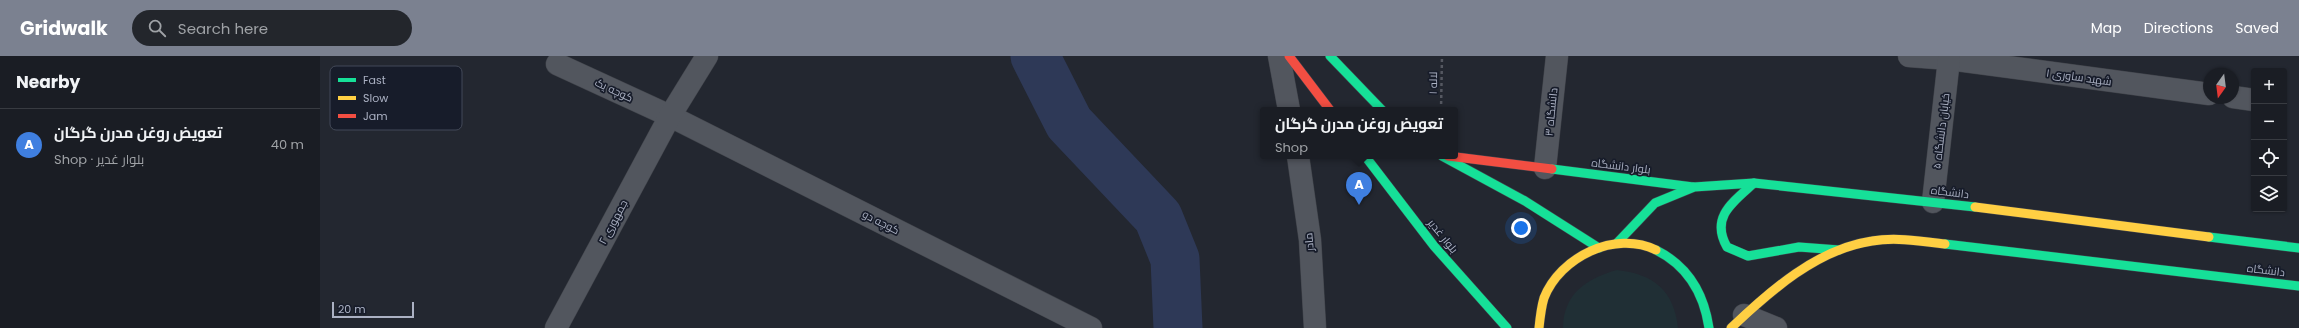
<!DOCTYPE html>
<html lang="en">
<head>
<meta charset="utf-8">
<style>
  body { margin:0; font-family:Poppins,Cairo,sans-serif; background:#23262c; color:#f1f3f6 }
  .controls { position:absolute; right:12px; top:12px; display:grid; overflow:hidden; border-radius:4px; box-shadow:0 1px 3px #0004 }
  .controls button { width:36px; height:36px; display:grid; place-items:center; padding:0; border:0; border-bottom:1px solid #383b41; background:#1a1d24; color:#f1f3f6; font:20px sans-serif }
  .compass { position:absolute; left:1883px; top:12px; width:36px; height:36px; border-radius:50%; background:#1a1d24; box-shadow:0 1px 3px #0004; rotate:194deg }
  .scale { position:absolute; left:12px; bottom:10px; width:82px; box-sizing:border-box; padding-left:4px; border:2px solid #abb1c3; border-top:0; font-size:11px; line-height:14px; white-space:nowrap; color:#abb1c3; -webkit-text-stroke:3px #171c2a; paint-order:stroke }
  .you { position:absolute; left:1201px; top:172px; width:14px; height:14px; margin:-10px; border:3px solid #fff; border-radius:50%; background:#1a73e8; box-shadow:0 0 0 6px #1a73e833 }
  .badge { display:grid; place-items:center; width:26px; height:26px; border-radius:50%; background:#7b8190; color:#fff; font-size:13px; font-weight:700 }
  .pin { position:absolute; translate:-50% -33px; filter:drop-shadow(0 1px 2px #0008) }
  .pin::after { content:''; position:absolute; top:21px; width:14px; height:12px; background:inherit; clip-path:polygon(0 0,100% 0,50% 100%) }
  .popup { position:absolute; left:940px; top:51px; width:198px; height:52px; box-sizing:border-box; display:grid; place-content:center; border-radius:4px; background:#1a1d24; filter:drop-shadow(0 1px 3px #0005); font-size:13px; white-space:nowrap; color:#9fa2a6 }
  .popup b { font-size:15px; color:#f1f3f6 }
  .popup::after { content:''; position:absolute; left:50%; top:100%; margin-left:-8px; border:8px solid transparent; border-top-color:#1a1d24 }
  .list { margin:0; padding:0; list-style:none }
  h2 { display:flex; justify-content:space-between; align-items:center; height:52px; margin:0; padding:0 16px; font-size:17px }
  h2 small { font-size:13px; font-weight:400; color:#9fa2a6 }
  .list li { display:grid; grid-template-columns:26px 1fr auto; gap:12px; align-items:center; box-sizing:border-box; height:72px; padding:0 16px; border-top:1px solid #383b41 }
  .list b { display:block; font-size:15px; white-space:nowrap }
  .list p { margin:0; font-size:13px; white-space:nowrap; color:#9fa2a6 }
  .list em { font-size:13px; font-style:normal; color:#9fa2a6 }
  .icon { flex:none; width:22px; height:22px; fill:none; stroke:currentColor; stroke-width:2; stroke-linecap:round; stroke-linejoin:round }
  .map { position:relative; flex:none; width:1979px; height:272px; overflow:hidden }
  header { display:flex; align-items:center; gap:24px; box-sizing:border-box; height:56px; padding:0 20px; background:#7b8190; color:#fff }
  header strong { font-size:19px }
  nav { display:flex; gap:22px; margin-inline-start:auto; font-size:14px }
  .search { width:280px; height:36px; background:#23262c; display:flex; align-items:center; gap:10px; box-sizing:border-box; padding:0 14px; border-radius:22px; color:#9fa2a6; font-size:15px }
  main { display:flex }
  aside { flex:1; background:#1a1d24 }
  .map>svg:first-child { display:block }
  .green { fill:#202f35 }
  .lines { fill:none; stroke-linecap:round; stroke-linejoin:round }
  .river { stroke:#2e3957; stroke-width:49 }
  .street-casing { stroke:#3f4249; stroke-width:23 }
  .fast-casing { stroke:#40444d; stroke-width:10 }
  .slow-casing { stroke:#40444d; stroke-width:10 }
  .jam-casing { stroke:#40444d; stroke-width:10 }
  .path { stroke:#555861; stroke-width:2.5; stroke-dasharray:3 3; stroke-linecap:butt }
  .street { stroke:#52565e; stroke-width:22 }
  .fast { stroke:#16e098; stroke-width:9 }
  .slow { stroke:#ffcf43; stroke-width:9 }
  .jam { stroke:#f24e42; stroke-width:9 }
  .labels { text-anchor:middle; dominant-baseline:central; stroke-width:3.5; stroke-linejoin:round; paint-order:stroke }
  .street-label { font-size:11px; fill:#abb1c3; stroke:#171c2a }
  .key { fill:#171c2a; stroke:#434958; stroke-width:1 }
  .key-label { font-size:11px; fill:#abb1c3 }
</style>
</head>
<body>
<header>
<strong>Gridwalk</strong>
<div class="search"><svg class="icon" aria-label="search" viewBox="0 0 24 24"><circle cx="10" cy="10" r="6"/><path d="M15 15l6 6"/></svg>Search here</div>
<nav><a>Map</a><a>Directions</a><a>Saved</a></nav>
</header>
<main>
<aside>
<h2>Nearby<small></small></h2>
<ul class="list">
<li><span class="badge" style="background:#3f7fe0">A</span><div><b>تعویض روغن مدرن گرگان</b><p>Shop · بلوار غدیر</p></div><em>40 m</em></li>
</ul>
</aside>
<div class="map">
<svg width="1979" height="272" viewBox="0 0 1979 272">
  <rect width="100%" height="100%" fill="#232730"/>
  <path class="green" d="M 1297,214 C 1333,218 1354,234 1358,272 L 1243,272 C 1243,238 1267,222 1297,214 Z"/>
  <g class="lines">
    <path class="river" d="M 715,0 L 749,67 L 838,161 L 855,203 L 858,272"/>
    <defs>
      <g id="street">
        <path d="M 959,0 L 969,54"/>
        <path d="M 1589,0 L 1629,3 L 1889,38"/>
        <path d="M 237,8 L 350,60 L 771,272"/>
        <path d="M 1913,41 L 1934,44"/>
        <path d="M 978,100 L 990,184 L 995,272"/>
        <path d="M 1225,112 L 1237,0"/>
        <path d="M 1613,146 L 1629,3"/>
        <path d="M 1424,259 L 1456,272"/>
        <path d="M 236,272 L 350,60 L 387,0"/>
      </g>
      <g id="fast">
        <path d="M 1010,0 L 1062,54"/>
        <path d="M 1045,100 L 1114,190 L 1187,272"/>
        <path d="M 1122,100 L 1205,145 L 1279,192"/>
        <path d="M 1232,113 L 1373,131"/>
        <path d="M 1434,127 C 1413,146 1390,161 1407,191 L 1428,200 L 1479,191 L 1519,194"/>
        <path d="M 1889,181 L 1979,192"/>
        <path d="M 1297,187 L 1335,147 L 1374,131 L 1434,127 L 1655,151"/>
        <path d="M 1625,188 L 1979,230"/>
        <path d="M 1336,194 C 1368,210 1384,238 1389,272"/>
      </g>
      <g id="slow">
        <path d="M 1655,151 L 1889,181"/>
        <path d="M 1219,272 C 1220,262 1221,252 1224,242 C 1240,201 1295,174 1336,194"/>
        <path d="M 1411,272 C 1450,235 1497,193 1552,185 C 1575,181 1601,185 1625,188"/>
      </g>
      <g id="jam">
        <path d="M 969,0 L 1010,54"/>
        <path d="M 1128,100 L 1232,113"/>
      </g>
    </defs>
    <use href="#street" class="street-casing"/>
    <use href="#fast" class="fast-casing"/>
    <use href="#slow" class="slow-casing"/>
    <use href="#jam" class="jam-casing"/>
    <path class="path" d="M 1121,54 L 1122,0"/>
    <use href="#street" class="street"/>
    <use href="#fast" class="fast"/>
    <use href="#slow" class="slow"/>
    <use href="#jam" class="jam"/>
  </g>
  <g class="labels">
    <g class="street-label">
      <text transform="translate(1759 21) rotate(8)">۱ شهید ساوری</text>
      <text transform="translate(1113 27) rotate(-89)">۱ لاله</text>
      <text transform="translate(294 34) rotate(25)">کوچه یک</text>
      <text transform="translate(1231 56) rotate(-84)">۳ دانشگاه</text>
      <text transform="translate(1621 75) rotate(-83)">خیابان دانشگاه ۵</text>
      <text transform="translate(1301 110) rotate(7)">بلوار دانشگاه</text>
      <text transform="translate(1630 136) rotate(7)">دانشگاه</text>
      <text transform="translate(293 166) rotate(-62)">۲ جمهوری</text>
      <text transform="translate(561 166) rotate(27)">کوچه دو</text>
      <text transform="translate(1123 180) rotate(51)">بلوار غدیر</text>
      <text transform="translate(989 186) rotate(-95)">مادر</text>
      <text transform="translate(1946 214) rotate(7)">دانشگاه</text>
    </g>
  </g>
  <rect x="10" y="10" width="132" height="64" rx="6" class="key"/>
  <rect x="18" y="22" width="18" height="4" fill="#16e098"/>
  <rect x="18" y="40" width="18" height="4" fill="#ffcf43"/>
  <rect x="18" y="58" width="18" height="4" fill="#f24e42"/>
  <g class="key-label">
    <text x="43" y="28">Fast</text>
    <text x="43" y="46">Slow</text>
    <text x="43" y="64">Jam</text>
  </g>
</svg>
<div class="controls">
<button>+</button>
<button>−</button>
<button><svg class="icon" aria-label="locate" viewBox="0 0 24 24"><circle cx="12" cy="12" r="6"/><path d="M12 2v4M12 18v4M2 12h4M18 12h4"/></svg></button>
<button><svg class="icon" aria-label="layers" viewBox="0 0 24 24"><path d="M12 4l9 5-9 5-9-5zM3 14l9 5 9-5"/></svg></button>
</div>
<svg class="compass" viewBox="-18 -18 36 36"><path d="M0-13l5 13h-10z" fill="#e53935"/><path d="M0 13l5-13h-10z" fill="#9fa2a6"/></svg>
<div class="scale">20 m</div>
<div class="you"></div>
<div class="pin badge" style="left:1039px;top:149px;background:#3f7fe0">A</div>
<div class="popup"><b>تعویض روغن مدرن گرگان</b>Shop</div>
</div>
</main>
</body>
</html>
